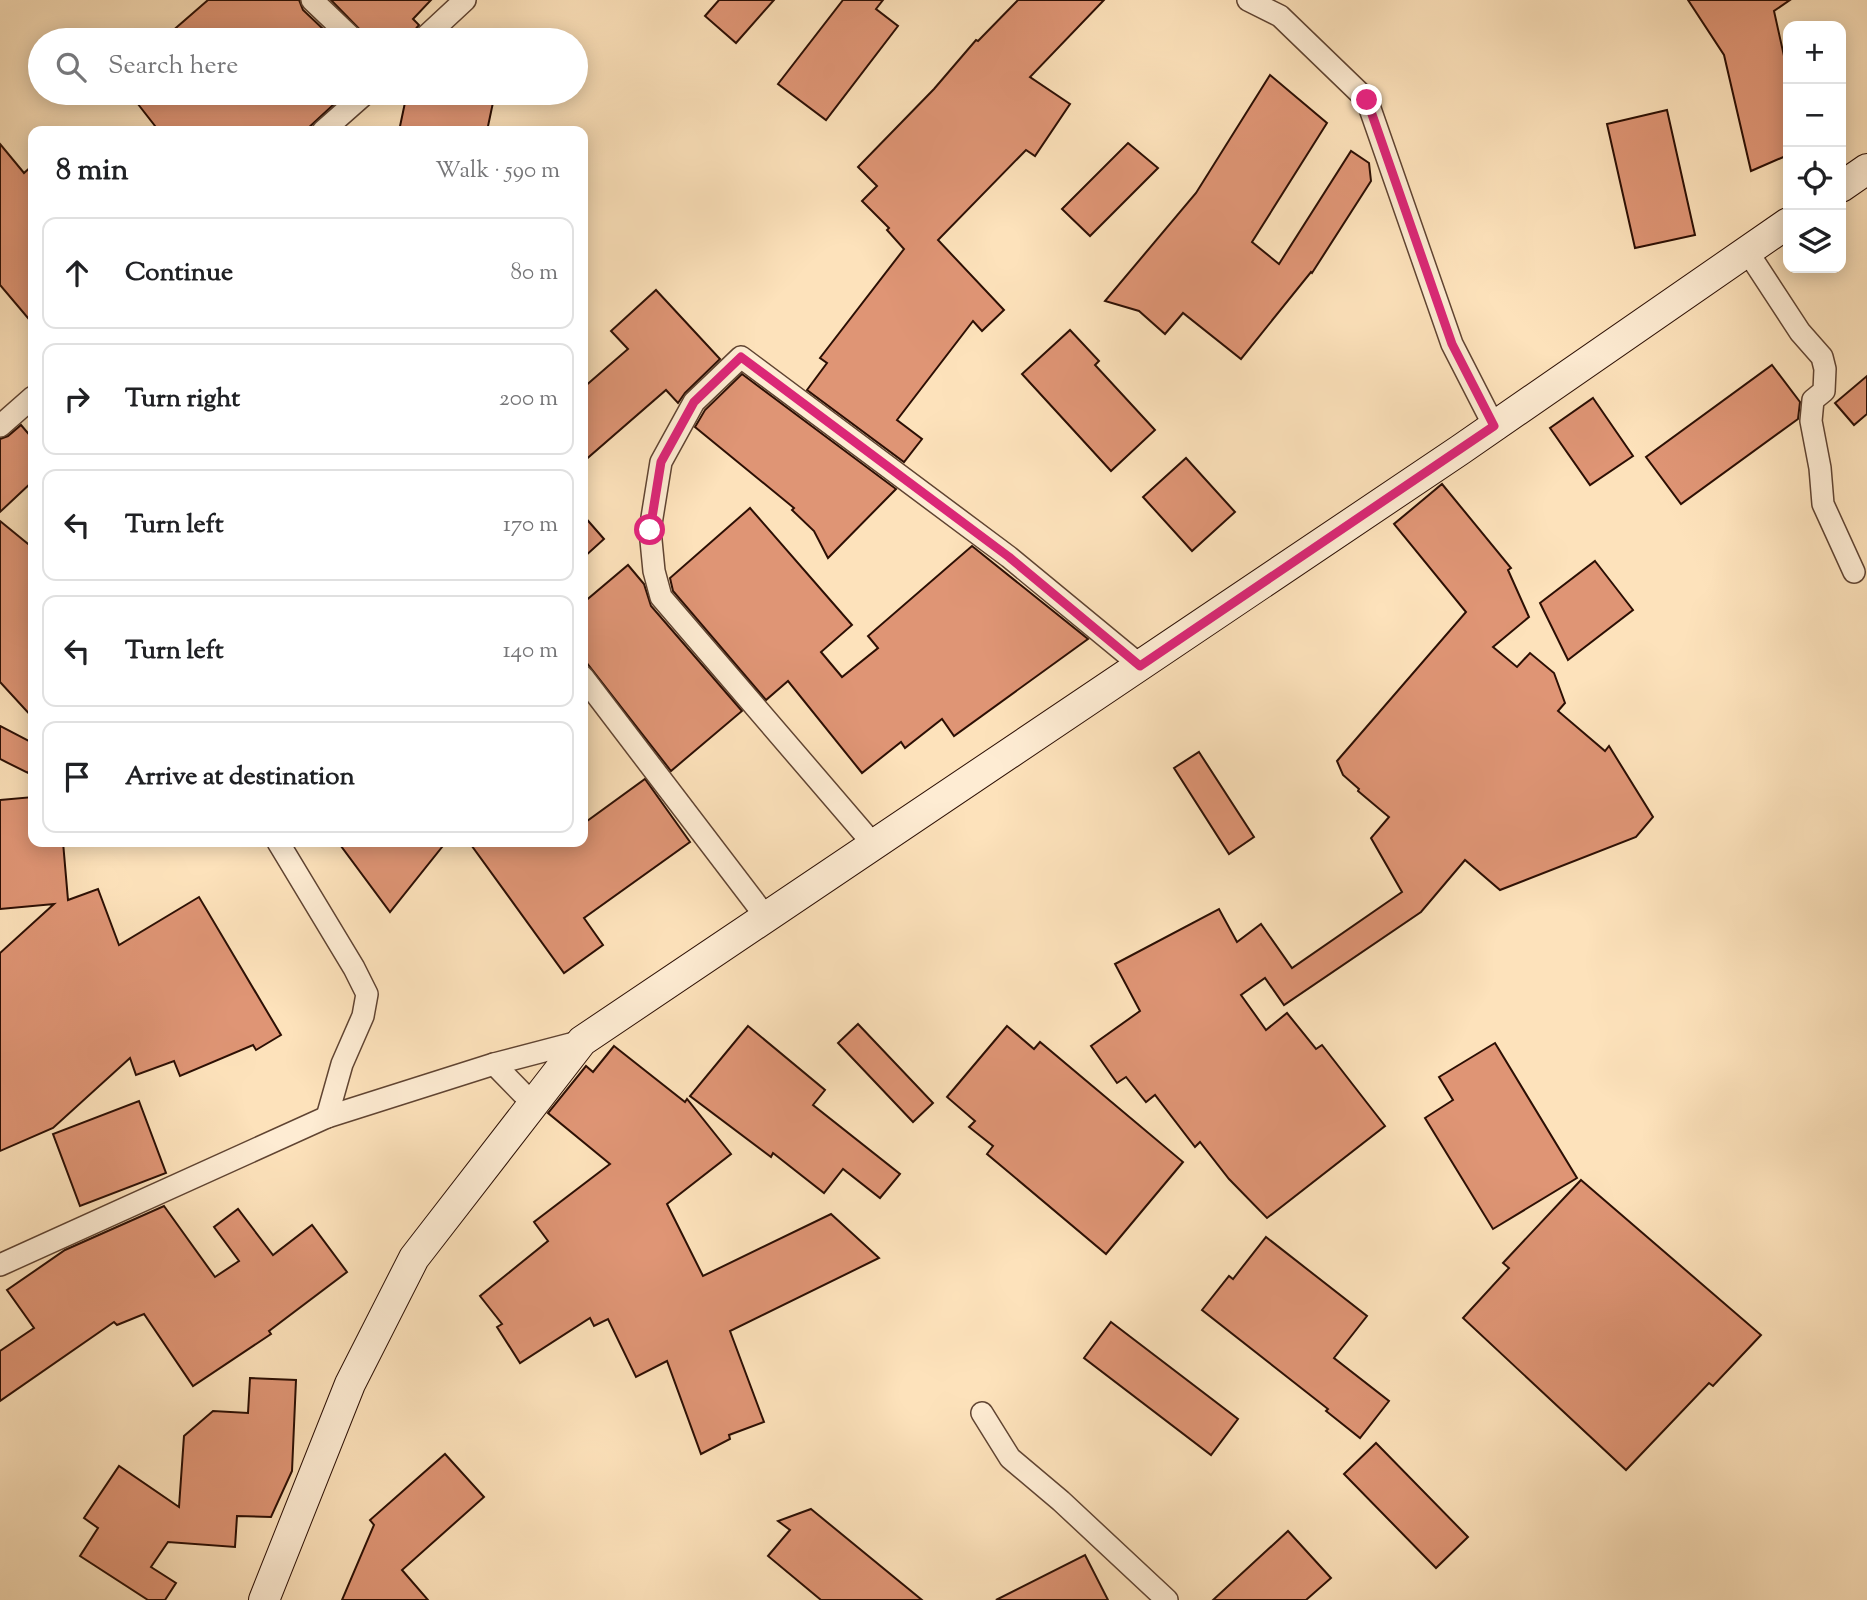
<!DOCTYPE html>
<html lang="en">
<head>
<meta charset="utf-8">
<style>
  body { margin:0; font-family:"Sorts Mill Goudy",serif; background:#f6f6f6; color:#202124 }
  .controls { position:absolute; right:21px; top:21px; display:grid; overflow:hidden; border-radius:14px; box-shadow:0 4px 18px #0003 }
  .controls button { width:63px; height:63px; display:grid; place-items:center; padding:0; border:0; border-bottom:2px solid #e0e0e0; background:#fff; color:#202124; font:35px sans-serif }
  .stop { position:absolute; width:21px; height:21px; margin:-16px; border:5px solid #db2777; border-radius:50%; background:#fff }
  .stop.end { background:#db2777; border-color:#fff; box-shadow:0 2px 7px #0008 }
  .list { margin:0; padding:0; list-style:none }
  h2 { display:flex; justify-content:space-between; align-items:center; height:91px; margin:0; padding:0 28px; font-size:30px }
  h2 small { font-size:23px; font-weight:400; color:#757577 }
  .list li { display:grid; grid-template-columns:46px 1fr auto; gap:21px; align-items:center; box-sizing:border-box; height:112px; margin:0 14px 14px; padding:0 14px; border:2px solid #e0e0e0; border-radius:14px }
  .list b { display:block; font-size:26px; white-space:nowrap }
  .list em { font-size:23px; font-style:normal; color:#757577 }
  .icon { flex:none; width:38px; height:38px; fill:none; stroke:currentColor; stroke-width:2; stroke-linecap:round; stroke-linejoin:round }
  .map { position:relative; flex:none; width:1867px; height:1600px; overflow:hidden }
  .search { position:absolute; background:#fff; box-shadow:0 4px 18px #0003; left:28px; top:28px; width:560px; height:77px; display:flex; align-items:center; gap:18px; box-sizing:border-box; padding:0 24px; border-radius:38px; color:#757577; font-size:26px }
  .panel { position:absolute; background:#fff; box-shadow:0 4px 18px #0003; left:28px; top:126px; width:560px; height:721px; border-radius:14px }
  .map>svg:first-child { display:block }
  .building { fill:#df9575; stroke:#2c0f04; stroke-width:2 }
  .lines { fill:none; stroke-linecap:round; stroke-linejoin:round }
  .street-casing { stroke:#604432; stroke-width:24 }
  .secondary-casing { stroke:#2c0f04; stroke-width:32 }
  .street { stroke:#feecd3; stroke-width:21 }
  .secondary { stroke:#feecd3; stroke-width:30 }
  .route { stroke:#db2777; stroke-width:9 }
</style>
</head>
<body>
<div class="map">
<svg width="1867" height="1600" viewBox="0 0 1867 1600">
  <rect width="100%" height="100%" fill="#fde2bb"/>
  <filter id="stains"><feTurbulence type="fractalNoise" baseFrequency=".00286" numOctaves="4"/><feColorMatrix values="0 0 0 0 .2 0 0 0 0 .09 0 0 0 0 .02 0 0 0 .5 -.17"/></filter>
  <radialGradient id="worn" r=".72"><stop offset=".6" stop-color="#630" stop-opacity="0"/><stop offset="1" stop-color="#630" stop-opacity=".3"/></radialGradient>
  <g class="building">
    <path d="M 208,0 L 299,0 L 303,10 L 322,28 L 315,34 L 320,40 L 162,40 Z"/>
    <path d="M 331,0 L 431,0 L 413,19 L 419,25 L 410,36 L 409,40 L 370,40 Z"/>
    <path d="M 719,0 L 774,0 L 736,43 L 705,16 Z"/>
    <path d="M 843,0 L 883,0 L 876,9 L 898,26 L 826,120 L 778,84 Z"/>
    <path d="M 1018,0 L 1104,0 L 1030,77 L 1070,104 L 1035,156 L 1026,150 L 938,240 L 1004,310 L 982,331 L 973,321 L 897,420 L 922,439 L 904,462 L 807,390 L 827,363 L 820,358 L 904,249 L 887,230 L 889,228 L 862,201 L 877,186 L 858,167 L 934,89 L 976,40 L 978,41 Z"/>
    <path d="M 1688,0 L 1790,0 L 1774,11 L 1788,74 L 1788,155 L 1751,171 L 1724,55 Z"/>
    <path d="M 1270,75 L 1327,123 L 1252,242 L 1279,264 L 1351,151 L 1369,163 L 1371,181 L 1312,273 L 1311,272 L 1241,359 L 1183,313 L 1165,334 L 1139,311 L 1105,301 L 1196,193 Z"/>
    <path d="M 141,93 L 346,93 L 305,131 L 159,131 L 134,99 Z"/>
    <path d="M 407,93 L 495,93 L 487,131 L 399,131 Z"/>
    <path d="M 1667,110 L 1695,235 L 1635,248 L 1607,124 Z"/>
    <path d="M 1128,143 L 1158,168 L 1090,236 L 1062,209 Z"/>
    <path d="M 0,144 L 24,173 L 33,165 L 33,324 L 0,285 Z"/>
    <path d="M 656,290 L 720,359 L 685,393 L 678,403 L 666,390 L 583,462 L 583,388 L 628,349 L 611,331 Z"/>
    <path d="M 1070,330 L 1099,361 L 1095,365 L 1155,430 L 1111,471 L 1022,374 Z"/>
    <path d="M 1772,365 L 1800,402 L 1798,419 L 1681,504 L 1646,457 Z"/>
    <path d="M 742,374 L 896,489 L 828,558 L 814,531 L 792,510 L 794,508 L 695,427 L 705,410 Z"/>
    <path d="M 1867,376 L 1867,414 L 1854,425 L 1835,403 Z"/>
    <path d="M 1593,398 L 1633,456 L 1590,485 L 1550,428 Z"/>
    <path d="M 21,425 L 33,439 L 33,481 L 0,512 L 0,439 L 8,436 Z"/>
    <path d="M 1186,458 L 1235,512 L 1192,551 L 1143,497 Z"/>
    <path d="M 1442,484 L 1511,568 L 1508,570 L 1529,617 L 1493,647 L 1517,667 L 1530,653 L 1554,673 L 1565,703 L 1558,711 L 1605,751 L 1609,746 L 1653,817 L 1636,837 L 1500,890 L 1465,860 L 1421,912 L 1284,1005 L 1265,978 L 1241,995 L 1266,1030 L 1287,1013 L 1316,1049 L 1322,1045 L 1385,1126 L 1267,1218 L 1229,1179 L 1200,1142 L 1195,1147 L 1155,1095 L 1146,1102 L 1126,1077 L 1117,1083 L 1091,1046 L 1140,1011 L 1115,964 L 1219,909 L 1237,942 L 1261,924 L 1292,968 L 1402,892 L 1371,838 L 1389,817 L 1358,791 L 1359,789 L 1343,775 L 1337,761 L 1466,612 L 1394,524 Z"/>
    <path d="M 750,508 L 852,625 L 821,652 L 842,677 L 878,648 L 868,636 L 972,546 L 1088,639 L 954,736 L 942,719 L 905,748 L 901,742 L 862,773 L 788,681 L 766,700 L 673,591 L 670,578 Z"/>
    <path d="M 583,515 L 604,539 L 583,558 Z"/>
    <path d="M 0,521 L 33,548 L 33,718 L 0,682 Z"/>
    <path d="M 1595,561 L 1633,610 L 1568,660 L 1540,603 Z"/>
    <path d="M 628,565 L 644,584 L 651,606 L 742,711 L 671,771 L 583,658 L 583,603 Z"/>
    <path d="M 0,726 L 33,743 L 33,762 L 28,773 L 0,759 Z"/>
    <path d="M 1199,752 L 1254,837 L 1229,854 L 1174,768 Z"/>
    <path d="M 645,779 L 690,842 L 584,918 L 603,945 L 564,973 L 469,842 L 583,842 L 583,824 Z"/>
    <path d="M 33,797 L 33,842 L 63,842 L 68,900 L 98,889 L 119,945 L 199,897 L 281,1035 L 256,1050 L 253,1045 L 180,1076 L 174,1061 L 136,1075 L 130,1058 L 53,1128 L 0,1151 L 0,953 L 54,904 L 0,909 L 0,800 Z"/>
    <path d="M 338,842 L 446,842 L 390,912 Z"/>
    <path d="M 858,1024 L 933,1103 L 913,1122 L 838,1043 Z"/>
    <path d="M 748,1026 L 825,1090 L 813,1105 L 900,1174 L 880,1198 L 843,1169 L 824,1193 L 773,1153 L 771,1157 L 690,1096 Z"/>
    <path d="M 1007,1026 L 1034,1049 L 1040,1042 L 1183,1162 L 1106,1254 L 987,1154 L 993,1146 L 969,1127 L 975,1121 L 947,1097 Z"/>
    <path d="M 1495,1043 L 1577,1178 L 1493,1229 L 1425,1118 L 1453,1100 L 1439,1077 Z"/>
    <path d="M 614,1046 L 685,1102 L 687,1099 L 731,1154 L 667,1204 L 703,1276 L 831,1214 L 879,1258 L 730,1331 L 764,1422 L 729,1435 L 730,1439 L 701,1454 L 667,1361 L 636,1377 L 608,1319 L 594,1326 L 590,1318 L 520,1363 L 497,1327 L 502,1324 L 480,1296 L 548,1241 L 534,1222 L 610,1164 L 548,1113 L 586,1066 L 593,1072 Z"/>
    <path d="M 139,1101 L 166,1173 L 80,1206 L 53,1134 Z"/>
    <path d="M 1581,1180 L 1761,1335 L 1713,1386 L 1709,1383 L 1626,1470 L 1463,1318 L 1509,1268 L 1503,1263 Z"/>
    <path d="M 164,1206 L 215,1277 L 239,1261 L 214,1227 L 238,1209 L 273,1255 L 312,1225 L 347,1272 L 269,1331 L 271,1334 L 193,1386 L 144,1314 L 117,1325 L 114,1322 L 0,1401 L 0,1351 L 34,1328 L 7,1290 L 65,1250 Z"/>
    <path d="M 1266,1237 L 1367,1316 L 1334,1358 L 1389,1401 L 1360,1438 L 1326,1411 L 1328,1409 L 1202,1310 L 1229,1276 L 1233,1279 Z"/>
    <path d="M 1111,1322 L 1238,1419 L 1211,1455 L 1084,1358 Z"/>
    <path d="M 250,1378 L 296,1380 L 292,1471 L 271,1517 L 237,1516 L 235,1547 L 168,1542 L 151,1567 L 176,1583 L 165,1600 L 148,1600 L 80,1556 L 98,1528 L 84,1518 L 119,1466 L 179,1507 L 184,1436 L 213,1411 L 248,1413 Z"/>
    <path d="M 1376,1443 L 1468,1537 L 1436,1568 L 1344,1474 Z"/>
    <path d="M 445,1454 L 484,1497 L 402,1570 L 428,1600 L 342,1600 L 374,1525 L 370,1520 Z"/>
    <path d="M 811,1509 L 922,1600 L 821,1600 L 768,1556 L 790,1530 L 778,1521 Z"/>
    <path d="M 1288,1531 L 1331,1578 L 1306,1600 L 1213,1600 Z"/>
    <path d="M 1085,1555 L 1108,1600 L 996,1600 Z"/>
  </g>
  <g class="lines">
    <defs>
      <g id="street">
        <path d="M 312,0 L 354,40"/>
        <path d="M 1248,0 L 1280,16 L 1367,100 L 1452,344 L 1494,426"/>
        <path d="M 422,40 L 465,0"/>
        <path d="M 323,131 L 366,93"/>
        <path d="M 1747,251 L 1800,332 L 1822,357 L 1825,369 L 1824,391 L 1813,400 L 1811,421 L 1820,468 L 1823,504 L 1854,572"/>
        <path d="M 0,426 L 33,397"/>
        <path d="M 583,677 L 766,917"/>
        <path d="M 278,842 L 354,968 L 367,994 L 363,1016 L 342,1064 L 327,1117"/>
        <path d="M 874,845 L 661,597 L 654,571 L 650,530 L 661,462 L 694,402 L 741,357 L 1009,557 L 1140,665"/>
        <path d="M 494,1064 L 533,1104"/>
        <path d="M 0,1265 L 327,1117 L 494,1064 L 582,1041"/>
        <path d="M 982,1413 L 1010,1458 L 1061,1501 L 1167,1600"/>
      </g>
      <g id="secondary">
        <path d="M 1841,187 L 1867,169"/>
        <path d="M 264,1600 L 350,1384 L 414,1258 L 582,1041 L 1460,450 L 1788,223"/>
      </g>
    </defs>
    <use href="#street" class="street-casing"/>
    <use href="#secondary" class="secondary-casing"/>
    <use href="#street" class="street"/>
    <use href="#secondary" class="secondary"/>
  </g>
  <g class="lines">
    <path class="route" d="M 650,530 L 661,462 L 694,402 L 741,357 L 1009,557 L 1140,666 L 1494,426 L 1452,344 L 1367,100"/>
  </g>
  <rect width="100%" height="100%" filter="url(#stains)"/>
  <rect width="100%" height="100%" fill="url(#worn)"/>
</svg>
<div class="controls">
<button>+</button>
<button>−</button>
<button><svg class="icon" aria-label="locate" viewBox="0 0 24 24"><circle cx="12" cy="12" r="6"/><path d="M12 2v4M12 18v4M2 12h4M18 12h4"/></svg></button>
<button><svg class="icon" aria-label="layers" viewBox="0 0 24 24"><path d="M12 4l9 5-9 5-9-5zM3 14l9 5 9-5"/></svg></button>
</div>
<div class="stop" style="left:650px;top:530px"></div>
<div class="stop end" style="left:1367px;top:100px"></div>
<div class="search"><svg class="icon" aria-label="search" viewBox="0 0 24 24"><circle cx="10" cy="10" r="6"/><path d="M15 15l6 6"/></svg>Search here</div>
<section class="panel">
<h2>8 min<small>Walk · 590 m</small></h2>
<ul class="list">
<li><svg class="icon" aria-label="ahead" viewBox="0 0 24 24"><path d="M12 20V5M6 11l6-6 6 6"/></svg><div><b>Continue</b></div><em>80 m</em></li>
<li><svg class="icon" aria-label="right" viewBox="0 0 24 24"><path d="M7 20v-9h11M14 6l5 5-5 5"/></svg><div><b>Turn right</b></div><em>200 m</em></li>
<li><svg class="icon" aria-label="left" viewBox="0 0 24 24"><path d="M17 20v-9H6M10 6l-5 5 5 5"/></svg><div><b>Turn left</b></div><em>170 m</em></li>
<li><svg class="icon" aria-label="left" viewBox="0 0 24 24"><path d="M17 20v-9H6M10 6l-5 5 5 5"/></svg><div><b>Turn left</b></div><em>140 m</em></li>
<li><svg class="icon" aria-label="arrive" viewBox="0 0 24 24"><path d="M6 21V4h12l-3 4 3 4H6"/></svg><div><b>Arrive at destination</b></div></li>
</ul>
</section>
</div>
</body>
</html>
